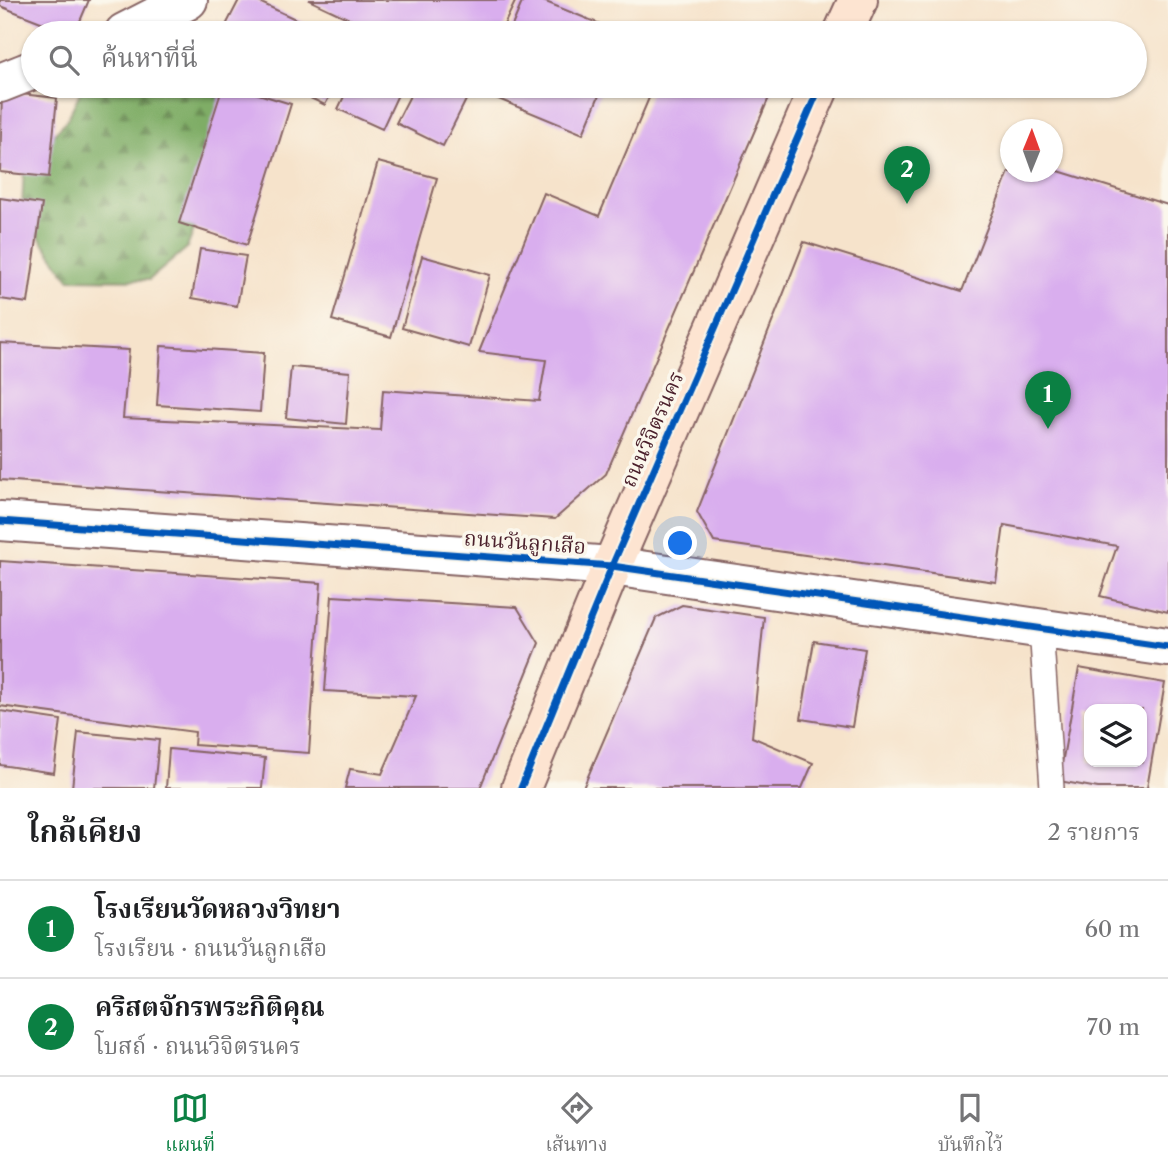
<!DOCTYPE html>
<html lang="th">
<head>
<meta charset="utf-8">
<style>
  body { margin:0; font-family:"Libre Caslon Text","Noto Serif Thai",serif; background:#f2f2f2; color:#202124 }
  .controls { position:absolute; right:21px; bottom:21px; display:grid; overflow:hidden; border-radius:14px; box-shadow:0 2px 5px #0004 }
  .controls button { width:63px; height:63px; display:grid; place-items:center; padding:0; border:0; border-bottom:2px solid #e0e0e0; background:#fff; color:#202124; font:35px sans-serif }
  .compass { position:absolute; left:1000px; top:119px; width:63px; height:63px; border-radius:50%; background:#fff; box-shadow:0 2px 5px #0004; rotate:1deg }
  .you { position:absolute; left:681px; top:544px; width:24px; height:24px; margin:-18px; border:5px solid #fff; border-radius:50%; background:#1a73e8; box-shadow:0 0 0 10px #1a73e833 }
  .badge { display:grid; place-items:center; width:46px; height:46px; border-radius:50%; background:#0b8043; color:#fff; font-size:23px; font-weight:700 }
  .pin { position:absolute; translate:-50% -58px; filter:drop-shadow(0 2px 4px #0008) }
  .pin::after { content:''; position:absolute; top:37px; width:24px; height:21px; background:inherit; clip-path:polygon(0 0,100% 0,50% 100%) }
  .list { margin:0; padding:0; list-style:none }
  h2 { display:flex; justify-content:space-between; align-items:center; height:91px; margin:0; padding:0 28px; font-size:30px }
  h2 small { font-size:23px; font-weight:400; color:#757577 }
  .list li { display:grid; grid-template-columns:46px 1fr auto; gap:21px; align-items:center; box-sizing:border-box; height:98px; padding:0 28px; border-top:2px solid #e0e0e0 }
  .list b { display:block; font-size:26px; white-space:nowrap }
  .list p { margin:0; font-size:23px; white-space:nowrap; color:#757577 }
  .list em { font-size:23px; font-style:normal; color:#757577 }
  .icon { flex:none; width:38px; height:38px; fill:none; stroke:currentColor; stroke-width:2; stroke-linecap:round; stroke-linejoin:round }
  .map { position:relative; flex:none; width:1168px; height:788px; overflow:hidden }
  .search { position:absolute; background:#fff; box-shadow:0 2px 5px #0004; left:21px; right:21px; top:21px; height:77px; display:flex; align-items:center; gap:18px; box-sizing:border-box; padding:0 24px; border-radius:38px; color:#757577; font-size:26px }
  .sheet { height:287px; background:#fff }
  nav { display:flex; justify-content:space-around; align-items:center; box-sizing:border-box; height:98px; border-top:2px solid #e0e0e0; background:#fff; font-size:19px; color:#757577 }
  nav a { display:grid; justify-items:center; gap:4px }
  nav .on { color:#0b8043 }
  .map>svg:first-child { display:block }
  .forest { fill:url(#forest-firs); stroke:#646648; stroke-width:2 }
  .building { fill:#d9aeee; fill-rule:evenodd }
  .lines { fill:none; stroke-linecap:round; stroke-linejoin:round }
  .lane-casing { stroke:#866463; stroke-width:26 }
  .street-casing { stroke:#866463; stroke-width:42 }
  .secondary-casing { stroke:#866463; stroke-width:42 }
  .lane { stroke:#fff; stroke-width:23 }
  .street { stroke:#fff; stroke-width:38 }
  .secondary { stroke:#fde4d1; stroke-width:38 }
  .cycleway-casing { stroke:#fbf7ec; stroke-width:11 }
  .cycleway { stroke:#0057b8; stroke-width:7 }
  .labels { text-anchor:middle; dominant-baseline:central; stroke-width:7; stroke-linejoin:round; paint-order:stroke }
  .street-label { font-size:21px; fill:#4a1f2b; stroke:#fbf7ec }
</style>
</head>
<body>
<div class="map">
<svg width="1168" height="788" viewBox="0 0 1168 788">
  <defs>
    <pattern id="forest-firs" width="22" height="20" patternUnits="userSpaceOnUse" patternTransform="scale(1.75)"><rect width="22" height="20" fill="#7fad66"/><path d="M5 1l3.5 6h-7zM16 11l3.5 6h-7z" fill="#6a8c54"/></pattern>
  </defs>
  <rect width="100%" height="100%" fill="#fbf7ec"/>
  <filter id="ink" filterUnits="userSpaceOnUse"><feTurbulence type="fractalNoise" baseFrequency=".0143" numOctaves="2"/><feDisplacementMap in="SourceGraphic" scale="14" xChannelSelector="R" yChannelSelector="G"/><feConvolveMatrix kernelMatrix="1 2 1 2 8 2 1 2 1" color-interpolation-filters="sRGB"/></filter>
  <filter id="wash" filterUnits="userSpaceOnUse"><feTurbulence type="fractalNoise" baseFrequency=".00686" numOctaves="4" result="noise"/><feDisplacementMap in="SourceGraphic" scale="28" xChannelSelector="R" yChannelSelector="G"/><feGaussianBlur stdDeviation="1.57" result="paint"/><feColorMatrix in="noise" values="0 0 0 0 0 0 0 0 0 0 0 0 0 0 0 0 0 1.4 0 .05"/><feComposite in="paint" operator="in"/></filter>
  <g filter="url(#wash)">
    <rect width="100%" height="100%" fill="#f6e3cb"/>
    <g class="forest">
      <path d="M 198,26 L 205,33 L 155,33 L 159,31 Z"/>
      <path d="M 83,86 L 237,86 L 236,119 L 187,248 L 149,280 L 69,279 L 22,213 L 24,165 L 67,120 Z"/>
    </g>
    <g id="blocks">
      <g class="building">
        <path d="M 0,0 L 89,0 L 75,33 L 69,33 L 0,6 Z"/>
        <path d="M 239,0 L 255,0 L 325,33 L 222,33 Z"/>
        <path d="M 309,0 L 516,0 L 500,33 L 379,33 Z"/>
        <path d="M 523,0 L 541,0 L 622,33 L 509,33 Z"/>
        <path d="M 223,86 L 232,86 L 291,104 L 247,245 L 179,223 Z"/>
        <path d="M 285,86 L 335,86 L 325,105 Z"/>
        <path d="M 349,86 L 402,86 L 382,129 L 338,109 Z"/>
        <path d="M 415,86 L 457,86 L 470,92 L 443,146 L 396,123 Z"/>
        <path d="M 488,86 L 603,86 L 583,134 L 484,93 Z"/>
        <path d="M 654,86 L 774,86 L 606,474 L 555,519 L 0,480 L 0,343 L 129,350 L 123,418 L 380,430 L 383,390 L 539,401 L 546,360 L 479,352 L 544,193 L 599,216 Z"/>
        <path d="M 2,92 L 57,98 L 49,177 L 0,172 Z"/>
        <path d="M 378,162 L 437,178 L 391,337 L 332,320 Z"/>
        <path d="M 1052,169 L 1168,205 L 1168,612 L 1100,596 L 1117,546 L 1004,525 L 996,582 L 714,542 L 697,512 L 804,242 L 962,291 L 1009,172 L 1052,172 Z"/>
        <path d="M 0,198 L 42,204 L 28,303 L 0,299 Z"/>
        <path d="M 200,249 L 246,256 L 237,306 L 192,298 Z"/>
        <path d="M 422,256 L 490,275 L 469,347 L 402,328 Z"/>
        <path d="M 161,346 L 264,353 L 260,412 L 157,405 Z"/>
        <path d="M 291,367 L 350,372 L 346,424 L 286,418 Z"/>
        <path d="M 0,561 L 321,583 L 309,753 L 194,745 L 195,732 L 0,706 Z"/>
        <path d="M 332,596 L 517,607 L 539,643 L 480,788 L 345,788 L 350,769 L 382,774 L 416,696 L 325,691 Z"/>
        <path d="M 682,605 L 764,617 L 752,737 L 813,763 L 802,788 L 583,788 L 656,618 Z"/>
        <path d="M 814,641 L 865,649 L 852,727 L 801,719 Z"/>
        <path d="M 1079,668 L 1165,683 L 1147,788 L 1098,788 L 1059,781 ZM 1089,709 L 1142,709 L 1142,762 L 1089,762 Z"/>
        <path d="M 0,711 L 61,720 L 54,773 L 0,765 Z"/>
        <path d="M 78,732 L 159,740 L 154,788 L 72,788 Z"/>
        <path d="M 169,749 L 265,758 L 262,788 L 166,788 Z"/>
      </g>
    </g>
  </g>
  <g filter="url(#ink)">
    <use href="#blocks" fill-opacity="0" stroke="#866463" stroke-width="2"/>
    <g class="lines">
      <defs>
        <path id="lane" d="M 1041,628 L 1052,788"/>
        <g id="street">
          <path d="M 124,33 L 188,0"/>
          <path d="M 0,83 L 33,70"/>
          <path d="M 0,521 L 612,566 L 1168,647"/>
        </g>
        <g id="secondary">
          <path d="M 843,33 L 858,0"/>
          <path d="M 521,788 L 612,566 L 820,86"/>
        </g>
      </defs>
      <use href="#lane" class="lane-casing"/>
      <use href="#street" class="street-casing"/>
      <use href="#secondary" class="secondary-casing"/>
      <use href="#lane" class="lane"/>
      <use href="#street" class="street"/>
      <use href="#secondary" class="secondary"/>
      <defs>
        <g id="cycleway">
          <path d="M 0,521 L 612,566 L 1168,647"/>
          <path d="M 521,788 L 612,566 L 820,86"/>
        </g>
      </defs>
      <use href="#cycleway" class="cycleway-casing"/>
      <use href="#cycleway" class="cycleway"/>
    </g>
  </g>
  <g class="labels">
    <g class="street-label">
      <text transform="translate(652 429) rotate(-66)">ถนนวิจิตรนคร</text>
      <text transform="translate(525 542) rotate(4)">ถนนวันลูกเสือ</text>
    </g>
  </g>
</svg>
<div class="controls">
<button><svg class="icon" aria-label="layers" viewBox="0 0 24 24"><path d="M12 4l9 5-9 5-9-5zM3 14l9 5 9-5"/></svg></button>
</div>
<svg class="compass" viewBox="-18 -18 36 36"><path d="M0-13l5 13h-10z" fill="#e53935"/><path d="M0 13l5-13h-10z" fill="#757577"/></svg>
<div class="you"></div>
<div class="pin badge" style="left:1048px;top:429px">1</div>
<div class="pin badge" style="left:907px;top:204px">2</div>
<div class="search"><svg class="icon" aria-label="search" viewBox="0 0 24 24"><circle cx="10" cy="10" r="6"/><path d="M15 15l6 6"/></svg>ค้นหาที่นี่</div>
</div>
<section class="sheet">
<h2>ใกล้เคียง<small>2 รายการ</small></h2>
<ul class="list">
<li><span class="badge">1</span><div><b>โรงเรียนวัดหลวงวิทยา</b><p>โรงเรียน · ถนนวันลูกเสือ</p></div><em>60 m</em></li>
<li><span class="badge">2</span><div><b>คริสตจักรพระกิติคุณ</b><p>โบสถ์ · ถนนวิจิตรนคร</p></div><em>70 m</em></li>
</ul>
</section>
<nav>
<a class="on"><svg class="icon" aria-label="map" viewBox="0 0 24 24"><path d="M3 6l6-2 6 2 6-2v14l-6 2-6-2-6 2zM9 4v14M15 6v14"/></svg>แผนที่</a>
<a><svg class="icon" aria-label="directions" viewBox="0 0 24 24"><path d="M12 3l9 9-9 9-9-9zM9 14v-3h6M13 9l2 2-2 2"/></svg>เส้นทาง</a>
<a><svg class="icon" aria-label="saved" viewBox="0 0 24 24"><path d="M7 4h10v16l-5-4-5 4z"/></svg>บันทึกไว้</a>
</nav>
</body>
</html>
